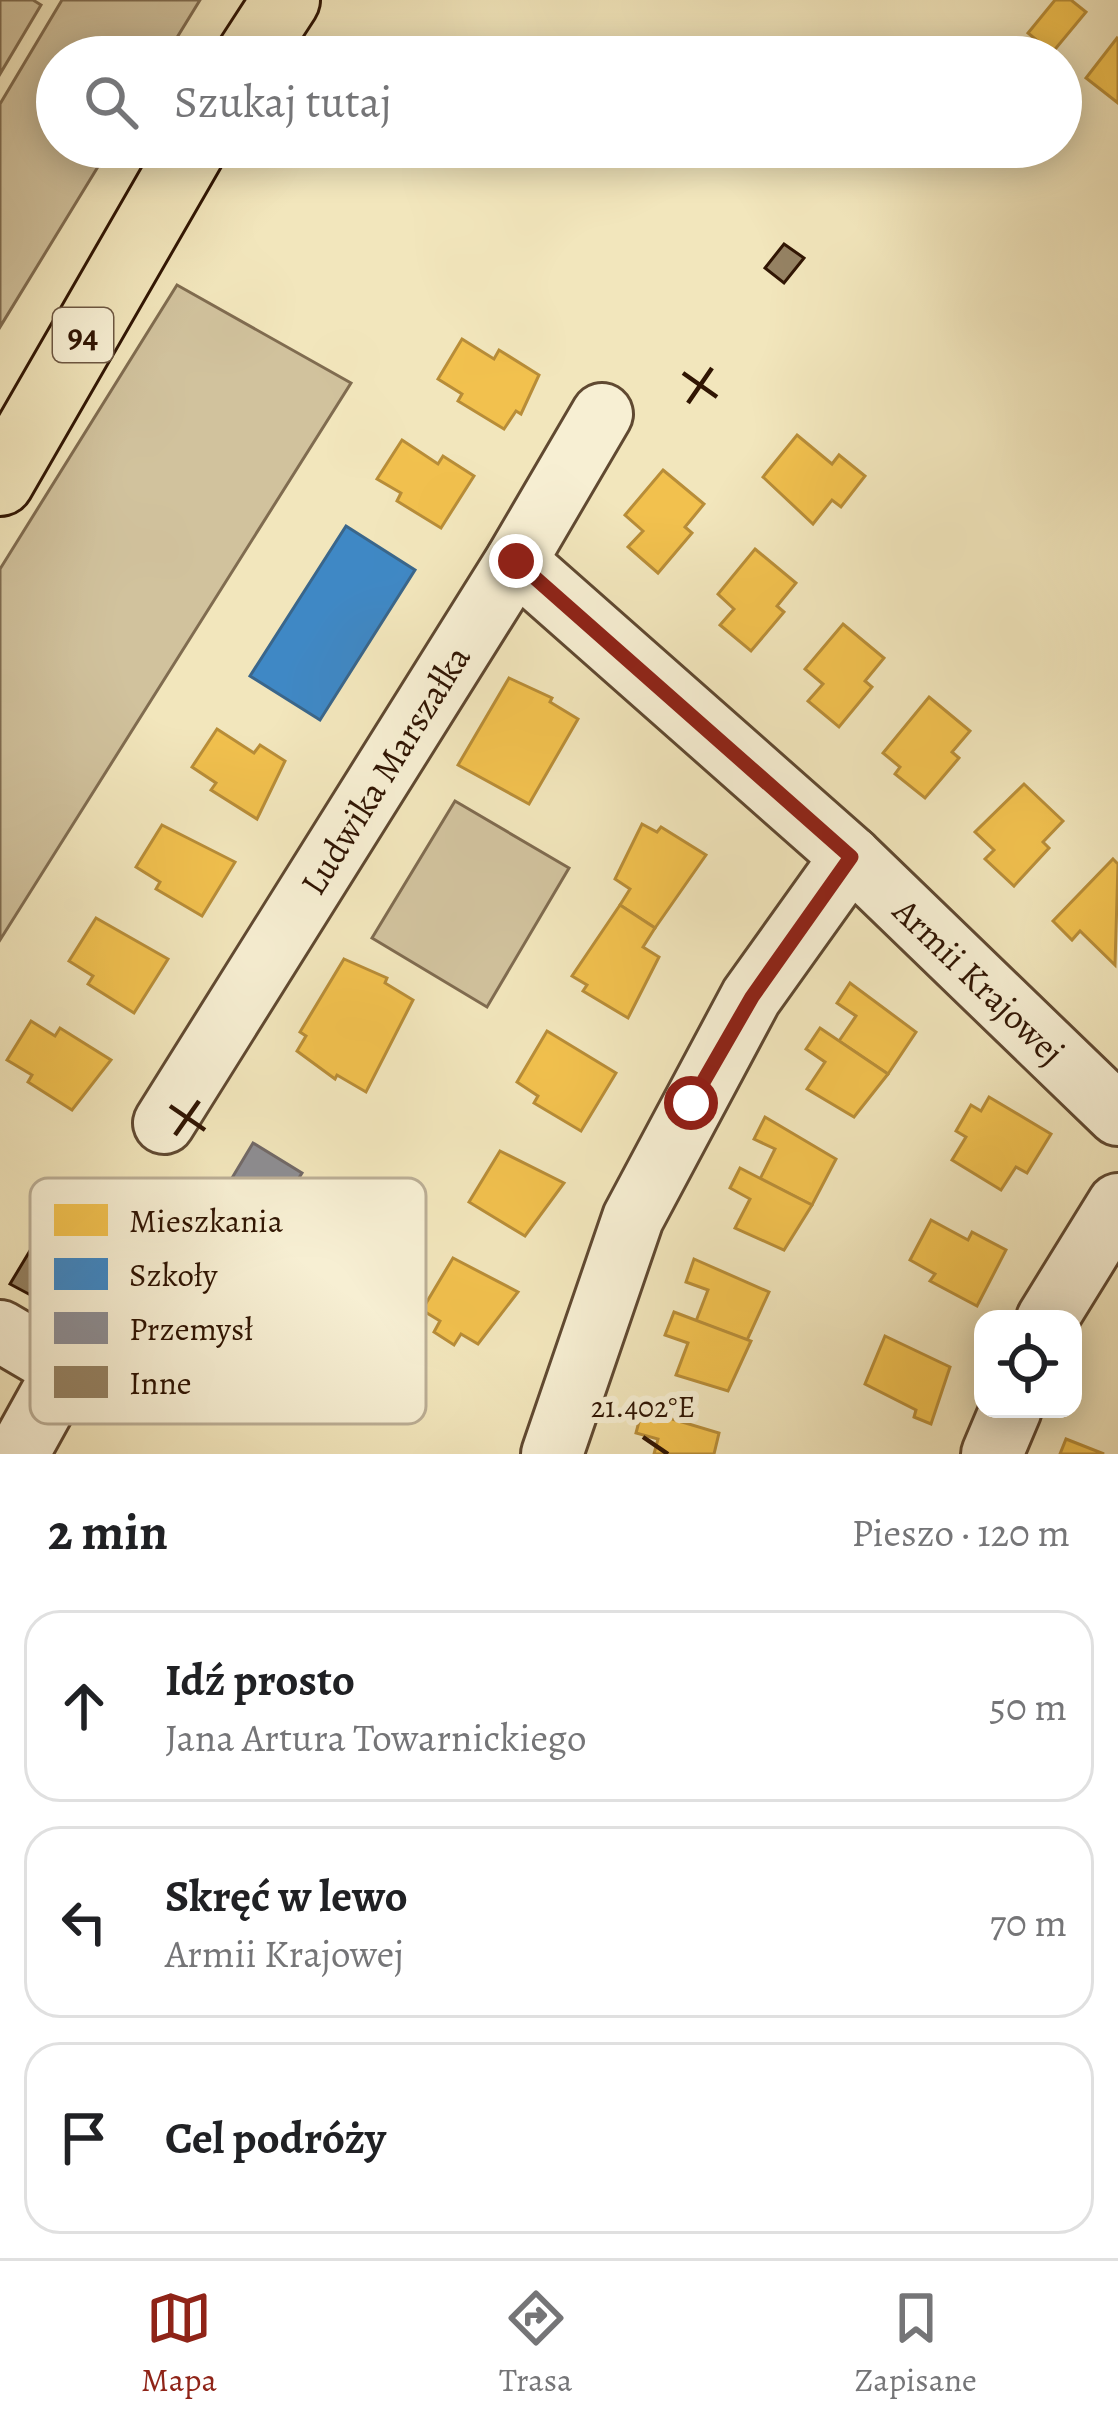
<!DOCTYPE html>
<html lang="pl">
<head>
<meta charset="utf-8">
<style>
  body { margin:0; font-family:Alegreya,serif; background:#f2f2f2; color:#202124 }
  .controls { position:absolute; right:36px; bottom:36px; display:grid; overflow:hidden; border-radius:24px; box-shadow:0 6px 30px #0003 }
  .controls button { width:108px; height:108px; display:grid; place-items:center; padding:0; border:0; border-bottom:3px solid #e0e0e0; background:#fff; color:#202124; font:60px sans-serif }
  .stop { position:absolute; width:36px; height:36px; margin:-27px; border:9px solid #8f2418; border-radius:50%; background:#fff }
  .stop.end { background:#8f2418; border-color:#fff; box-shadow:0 3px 12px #0008 }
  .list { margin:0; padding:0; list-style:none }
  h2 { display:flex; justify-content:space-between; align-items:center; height:156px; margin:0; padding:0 48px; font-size:51px }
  h2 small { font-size:39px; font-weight:400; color:#757577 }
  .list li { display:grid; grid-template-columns:78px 1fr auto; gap:36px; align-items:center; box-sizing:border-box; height:192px; margin:0 24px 24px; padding:0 24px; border:3px solid #e0e0e0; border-radius:36px }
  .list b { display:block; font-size:45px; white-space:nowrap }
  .list p { margin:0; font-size:39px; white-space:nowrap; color:#757577 }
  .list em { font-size:39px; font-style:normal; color:#757577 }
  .icon { flex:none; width:66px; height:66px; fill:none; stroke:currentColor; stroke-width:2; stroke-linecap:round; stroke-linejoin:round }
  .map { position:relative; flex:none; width:1118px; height:1454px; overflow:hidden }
  .search { position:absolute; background:#fff; box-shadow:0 6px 30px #0003; left:36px; right:36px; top:36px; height:132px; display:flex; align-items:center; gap:30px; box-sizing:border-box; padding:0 42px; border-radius:66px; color:#757577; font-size:45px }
  .sheet { height:804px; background:#fff }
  nav { display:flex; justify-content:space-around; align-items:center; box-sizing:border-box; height:168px; border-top:3px solid #e0e0e0; background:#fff; font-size:33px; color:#757577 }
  nav a { display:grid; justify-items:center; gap:6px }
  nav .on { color:#8f2418 }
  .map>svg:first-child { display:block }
  .green { fill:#d1c29d; stroke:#806c50; stroke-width:3 }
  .homes { fill:#f2c14e; stroke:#b88d38; stroke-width:3 }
  .schools { fill:#3f88c5; stroke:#3a668b; stroke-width:3 }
  .industry { fill:#8d8d92; stroke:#716967; stroke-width:3 }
  .building { fill:#958263; stroke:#301503; stroke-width:3 }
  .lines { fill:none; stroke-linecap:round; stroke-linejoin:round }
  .minor-casing { stroke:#604931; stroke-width:66 }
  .major-casing { stroke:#301503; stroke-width:72 }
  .minor { stroke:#f7efd3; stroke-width:60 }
  .major { stroke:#f2e6bc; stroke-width:66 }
  .route { stroke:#8f2418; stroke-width:15 }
  .ticks { fill:none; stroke:#301503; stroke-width:4.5 }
  .labels { text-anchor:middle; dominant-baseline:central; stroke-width:12; stroke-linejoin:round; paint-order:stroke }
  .shield { fill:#f7efd3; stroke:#6c5641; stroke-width:3 }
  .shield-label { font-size:33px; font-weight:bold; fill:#301503 }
  .street-label { font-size:36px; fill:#301503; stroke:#f7efd3 }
  .key { fill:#f7efd3; stroke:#bbae95; stroke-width:3 }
  .key-label { font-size:33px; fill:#301503 }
  .ticks-label { font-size:30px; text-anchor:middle; fill:#301503; stroke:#f7efd3; stroke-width:12; stroke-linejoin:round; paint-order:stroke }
</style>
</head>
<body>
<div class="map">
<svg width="1118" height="1454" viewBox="0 0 1118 1454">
  <rect width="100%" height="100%" fill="#f2e6bc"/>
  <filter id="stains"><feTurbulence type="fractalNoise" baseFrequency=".00167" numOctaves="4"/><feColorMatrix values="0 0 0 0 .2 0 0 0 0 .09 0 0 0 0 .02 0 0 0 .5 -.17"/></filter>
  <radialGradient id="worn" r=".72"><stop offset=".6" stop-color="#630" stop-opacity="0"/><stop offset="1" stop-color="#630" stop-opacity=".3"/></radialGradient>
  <g class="green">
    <path d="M 0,0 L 33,0 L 41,5 L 0,74 Z"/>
    <path d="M 62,0 L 200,0 L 165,57 L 57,57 L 57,147 L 110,147 L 0,327 L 0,104 Z"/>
    <path d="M 177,285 L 351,383 L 0,940 L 0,569 Z"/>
    <path d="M 455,801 L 569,868 L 487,1007 L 372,938 Z"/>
  </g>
  <g class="homes">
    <path d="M 1055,0 L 1071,0 L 1086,12 L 1052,53 L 1028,33 Z"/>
    <path d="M 1117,38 L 1118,39 L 1118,103 L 1086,78 Z"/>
    <path d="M 462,339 L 494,359 L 499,350 L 539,375 L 521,414 L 516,411 L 504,429 L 458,401 L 462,394 L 438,379 Z"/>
    <path d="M 797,435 L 832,464 L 839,455 L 865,476 L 841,507 L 832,500 L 813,524 L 763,477 Z"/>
    <path d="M 402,440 L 438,464 L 443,456 L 474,476 L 441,528 L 397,501 L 401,493 L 377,479 Z"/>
    <path d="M 663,470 L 704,504 L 685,527 L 692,533 L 658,573 L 628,547 L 643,531 L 625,515 Z"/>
    <path d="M 755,549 L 796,583 L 777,606 L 784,612 L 751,651 L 720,625 L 734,609 L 718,594 Z"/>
    <path d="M 843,624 L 884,658 L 865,681 L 872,687 L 839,727 L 808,701 L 823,684 L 805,669 Z"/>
    <path d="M 509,678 L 552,698 L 550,702 L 578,719 L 529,804 L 458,765 Z"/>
    <path d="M 929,697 L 970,731 L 952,752 L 959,758 L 925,798 L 895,774 L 900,767 L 883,753 Z"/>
    <path d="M 217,729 L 254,753 L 260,745 L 285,761 L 257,819 L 211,790 L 216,783 L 192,767 Z"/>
    <path d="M 1024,784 L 1063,821 L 1043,842 L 1049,848 L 1014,886 L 985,859 L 994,850 L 975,832 Z"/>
    <path d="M 642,824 L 657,832 L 661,827 L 706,855 L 655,928 L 620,905 L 630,889 L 615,879 Z"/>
    <path d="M 162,825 L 235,862 L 202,916 L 156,889 L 160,882 L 136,867 Z"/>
    <path d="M 1113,859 L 1118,864 L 1115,965 L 1080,931 L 1072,940 L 1053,921 Z"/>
    <path d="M 620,905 L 655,928 L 643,947 L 659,957 L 628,1018 L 583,991 L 587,985 L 572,976 Z"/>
    <path d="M 96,918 L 168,959 L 134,1013 L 88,984 L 93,976 L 69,961 Z"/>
    <path d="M 344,959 L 387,978 L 385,983 L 413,1000 L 366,1092 L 337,1075 L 335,1079 L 297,1051 L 306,1036 L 300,1032 Z"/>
    <path d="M 850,983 L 916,1032 L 888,1074 L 839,1041 L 856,1016 L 837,1003 Z"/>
    <path d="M 31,1021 L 55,1036 L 60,1028 L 111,1060 L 72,1110 L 28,1082 L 32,1075 L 7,1060 Z"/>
    <path d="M 820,1028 L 888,1074 L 854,1117 L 807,1089 L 825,1062 L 806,1049 Z"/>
    <path d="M 547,1031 L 616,1073 L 581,1131 L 534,1103 L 538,1096 L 517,1082 Z"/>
    <path d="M 989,1097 L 1051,1134 L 1027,1173 L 1016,1167 L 1001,1190 L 952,1160 L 966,1137 L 956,1131 L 971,1105 L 981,1111 Z"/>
    <path d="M 765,1117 L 836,1159 L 812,1205 L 760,1179 L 775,1149 L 754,1139 Z"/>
    <path d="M 500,1151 L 564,1183 L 525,1236 L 469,1202 Z"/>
    <path d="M 740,1168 L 812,1205 L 784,1250 L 735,1228 L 750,1199 L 730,1188 Z"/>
    <path d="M 931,1220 L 968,1240 L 972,1232 L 1006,1250 L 977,1306 L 930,1281 L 935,1274 L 910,1260 Z"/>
    <path d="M 453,1258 L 518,1292 L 478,1344 L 461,1334 L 454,1345 L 434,1332 L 440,1321 L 422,1310 Z"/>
    <path d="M 694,1259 L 769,1292 L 747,1340 L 696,1321 L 708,1290 L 686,1282 Z"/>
    <path d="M 674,1312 L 751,1341 L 728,1391 L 676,1375 L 688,1343 L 665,1335 Z"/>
    <path d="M 885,1336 L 950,1367 L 931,1424 L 914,1417 L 916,1410 L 865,1384 Z"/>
    <path d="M 642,1410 L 719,1433 L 714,1454 L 654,1454 L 658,1439 L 636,1433 Z"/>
    <path d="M 1066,1439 L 1104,1454 L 1060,1454 Z"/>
  </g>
  <path class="schools" d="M 346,526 L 415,570 L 320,720 L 250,676 Z"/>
  <path class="industry" d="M 253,1143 L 302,1173 L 277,1213 L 229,1183 Z"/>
  <g class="building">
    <path d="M 784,244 L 804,258 L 784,283 L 765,268 Z"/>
    <path d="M 31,1249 L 245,1366 L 237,1381 L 222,1373 L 215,1387 L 174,1364 L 171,1370 L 10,1284 Z"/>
  </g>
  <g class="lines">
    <defs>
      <g id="minor">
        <path d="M 516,561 L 851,857 L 1118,1115"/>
        <path d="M 164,1123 L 516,561 L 602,414"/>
        <path d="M 1047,1319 L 1118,1204"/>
        <path d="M 0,1331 L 65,1369 L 18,1454"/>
        <path d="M 552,1454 L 633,1218 L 751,997 L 851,857"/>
        <path d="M 992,1454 L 1011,1409"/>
      </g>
      <g id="major">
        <path d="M 249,57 L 286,0"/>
        <path d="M 0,482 L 193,147"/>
      </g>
    </defs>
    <use href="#minor" class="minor-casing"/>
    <use href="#major" class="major-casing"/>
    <use href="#minor" class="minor"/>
    <use href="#major" class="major"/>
  </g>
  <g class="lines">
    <path class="route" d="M 516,561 L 851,857 L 752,997 L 691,1103"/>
  </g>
  <path class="ticks" d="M 683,373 L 717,397M 688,403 L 712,368M 170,1106 L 205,1130M 175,1135 L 199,1101M 643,1437 L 668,1454"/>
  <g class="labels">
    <rect class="shield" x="53" y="308" width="60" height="54" rx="9"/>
    <g class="shield-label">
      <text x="83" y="335">94</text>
    </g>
    <g class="street-label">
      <text transform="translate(385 770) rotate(-58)">Ludwika Marszałka</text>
      <text transform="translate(979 981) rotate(44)">Armii Krajowej</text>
    </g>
  </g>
  <rect x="30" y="1178" width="396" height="246" rx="18" class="key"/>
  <rect x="54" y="1204" width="54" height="32" fill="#f2c14e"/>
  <rect x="54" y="1258" width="54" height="32" fill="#3f88c5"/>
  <rect x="54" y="1312" width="54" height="32" fill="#8d8d92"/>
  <rect x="54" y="1366" width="54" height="32" fill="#958263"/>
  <g class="key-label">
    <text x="129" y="1232">Mieszkania</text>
    <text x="129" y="1286">Szkoły</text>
    <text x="129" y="1340">Przemysł</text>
    <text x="129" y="1394">Inne</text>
  </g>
  <g class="ticks-label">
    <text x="643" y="1417">21.402°E</text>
  </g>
  <rect width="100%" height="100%" filter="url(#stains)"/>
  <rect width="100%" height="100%" fill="url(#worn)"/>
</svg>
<div class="controls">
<button><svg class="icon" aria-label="locate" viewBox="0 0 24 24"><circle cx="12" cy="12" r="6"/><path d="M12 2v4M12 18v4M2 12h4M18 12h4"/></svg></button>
</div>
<div class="stop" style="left:691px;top:1103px"></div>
<div class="stop end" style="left:516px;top:561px"></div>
<div class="search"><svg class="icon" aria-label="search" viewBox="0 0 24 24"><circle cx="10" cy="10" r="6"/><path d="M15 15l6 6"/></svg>Szukaj tutaj</div>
</div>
<section class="sheet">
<h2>2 min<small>Pieszo · 120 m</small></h2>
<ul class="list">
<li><svg class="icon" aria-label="ahead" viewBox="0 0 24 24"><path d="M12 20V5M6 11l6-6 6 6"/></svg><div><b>Idź prosto</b><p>Jana Artura Towarnickiego</p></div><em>50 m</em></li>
<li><svg class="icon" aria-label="left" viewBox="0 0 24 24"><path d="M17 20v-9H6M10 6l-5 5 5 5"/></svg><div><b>Skręć w lewo</b><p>Armii Krajowej</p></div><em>70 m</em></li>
<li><svg class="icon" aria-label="arrive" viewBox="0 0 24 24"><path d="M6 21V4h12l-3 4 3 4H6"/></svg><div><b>Cel podróży</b></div></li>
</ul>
</section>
<nav>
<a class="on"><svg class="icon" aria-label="map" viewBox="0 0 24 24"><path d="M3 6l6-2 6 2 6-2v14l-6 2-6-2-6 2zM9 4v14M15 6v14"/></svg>Mapa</a>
<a><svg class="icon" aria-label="directions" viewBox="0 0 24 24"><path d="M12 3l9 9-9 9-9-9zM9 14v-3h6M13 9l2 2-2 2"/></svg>Trasa</a>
<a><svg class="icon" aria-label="saved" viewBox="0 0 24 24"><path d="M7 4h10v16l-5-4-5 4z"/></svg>Zapisane</a>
</nav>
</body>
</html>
